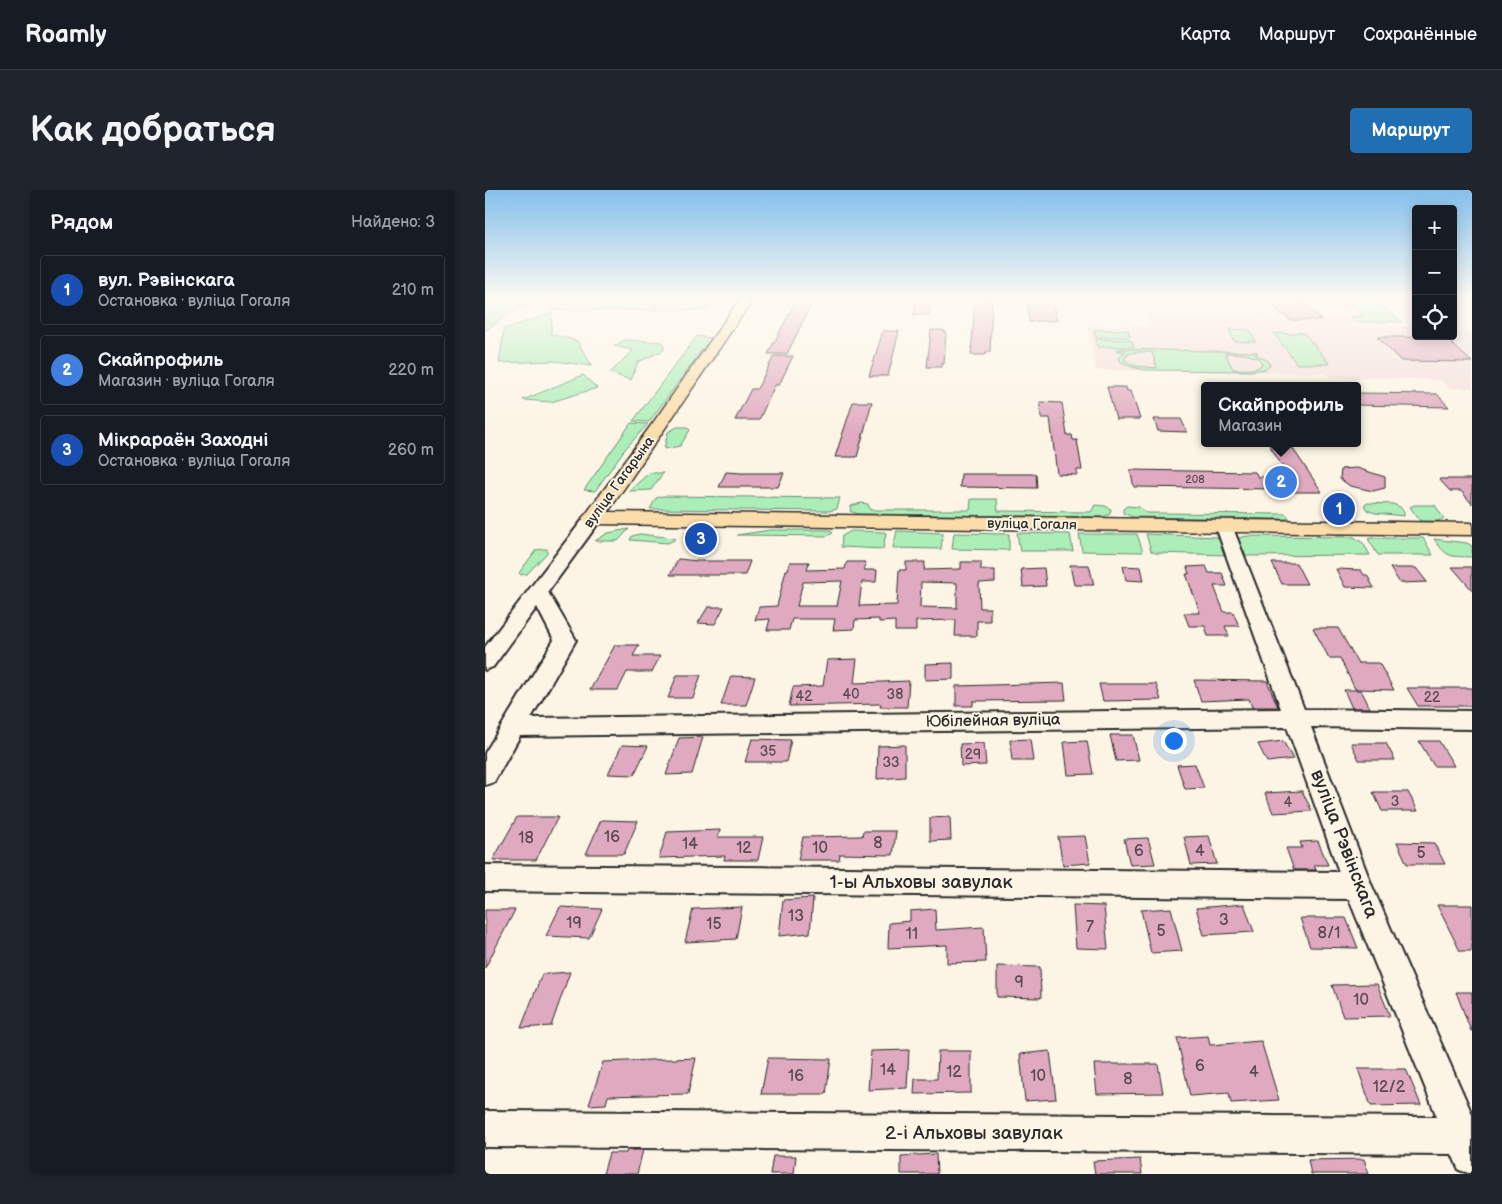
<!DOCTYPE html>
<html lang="ru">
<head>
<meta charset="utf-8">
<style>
  body { margin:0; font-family:"Balsamiq Sans",sans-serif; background:#20242c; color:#f1f3f6 }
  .controls { position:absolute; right:15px; top:15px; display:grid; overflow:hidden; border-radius:5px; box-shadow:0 2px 12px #0003 }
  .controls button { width:45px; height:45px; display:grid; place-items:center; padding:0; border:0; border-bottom:1px solid #363941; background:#171b24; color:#f1f3f6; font:25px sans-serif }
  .you { position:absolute; left:688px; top:550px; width:18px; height:18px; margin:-12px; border:4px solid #fff; border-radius:50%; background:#1a73e8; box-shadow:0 0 0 8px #1a73e833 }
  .badge { display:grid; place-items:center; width:32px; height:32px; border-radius:50%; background:#1f6fb2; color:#fff; font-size:16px; font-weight:700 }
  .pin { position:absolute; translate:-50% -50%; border:2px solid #fff; box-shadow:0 1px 5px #0006 }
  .popup { position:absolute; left:716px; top:192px; width:160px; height:65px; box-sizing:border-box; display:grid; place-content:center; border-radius:5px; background:#171b24; filter:drop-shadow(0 1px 4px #0005); font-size:16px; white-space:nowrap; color:#9ea1a6 }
  .popup b { font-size:19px; color:#f1f3f6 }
  .popup::after { content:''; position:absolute; left:50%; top:100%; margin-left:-10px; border:10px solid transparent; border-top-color:#171b24 }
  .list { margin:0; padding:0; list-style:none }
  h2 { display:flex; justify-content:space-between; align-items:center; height:65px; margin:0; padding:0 20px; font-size:21px }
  h2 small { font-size:16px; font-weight:400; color:#9ea1a6 }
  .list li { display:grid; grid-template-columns:32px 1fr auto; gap:15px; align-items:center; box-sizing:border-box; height:70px; margin:0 10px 10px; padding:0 10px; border:1px solid #363941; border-radius:5px }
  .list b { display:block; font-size:19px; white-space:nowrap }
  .list p { margin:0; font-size:16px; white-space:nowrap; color:#9ea1a6 }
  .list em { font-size:16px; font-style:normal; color:#9ea1a6 }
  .icon { flex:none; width:28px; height:28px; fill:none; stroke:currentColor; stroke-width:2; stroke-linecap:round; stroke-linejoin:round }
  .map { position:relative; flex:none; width:987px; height:984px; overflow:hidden; border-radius:5px }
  header { display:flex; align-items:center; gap:30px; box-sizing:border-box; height:70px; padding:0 25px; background:#171b24; border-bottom:1px solid #363941 }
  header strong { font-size:24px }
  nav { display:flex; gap:28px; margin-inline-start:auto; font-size:18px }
  .intro { display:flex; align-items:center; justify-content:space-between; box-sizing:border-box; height:120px; padding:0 30px }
  h1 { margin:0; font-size:35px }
  .button { padding:12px 22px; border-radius:5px; background:#1f6fb2; color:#fff; font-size:18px; font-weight:700 }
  main { display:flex; gap:30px; padding:0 30px }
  aside { flex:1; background:#171b24; border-radius:5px; box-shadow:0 2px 12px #0003 }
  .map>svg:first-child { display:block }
  .built { fill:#f3deda }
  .green { fill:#abeeb8; stroke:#6b8c72; fill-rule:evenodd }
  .building { fill:#dfa9bf; stroke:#2b2b2b; fill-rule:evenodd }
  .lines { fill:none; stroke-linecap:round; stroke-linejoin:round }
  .minor-casing { stroke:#2b2b2b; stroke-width:4 }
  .major-casing { stroke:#2b2b2b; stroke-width:3 }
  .minor { fill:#fcf5e5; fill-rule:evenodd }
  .major { fill:#fbddab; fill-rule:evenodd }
  .labels { text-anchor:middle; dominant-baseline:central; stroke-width:4; stroke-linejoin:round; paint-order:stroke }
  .far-number-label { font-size:11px; fill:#584a50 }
  .far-street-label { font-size:14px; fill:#2b2b2b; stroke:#fcf5e5 }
  .number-label { font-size:14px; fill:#584a50 }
  .street-label { font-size:16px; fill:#2b2b2b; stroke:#fcf5e5 }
  .near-number-label { font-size:16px; fill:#584a50 }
  .near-street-label { font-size:19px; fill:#2b2b2b; stroke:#fcf5e5 }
</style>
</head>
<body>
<header>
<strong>Roamly</strong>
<nav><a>Карта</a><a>Маршрут</a><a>Сохранённые</a></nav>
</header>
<div class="intro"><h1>Как добраться</h1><a class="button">Маршрут</a></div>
<main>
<aside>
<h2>Рядом<small>Найдено: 3</small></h2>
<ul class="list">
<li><span class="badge" style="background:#1a4fb4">1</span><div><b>вул. Рэвінскага</b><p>Остановка · вуліца Гогаля</p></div><em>210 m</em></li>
<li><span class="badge" style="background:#3f7fe0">2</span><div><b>Скайпрофиль</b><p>Магазин · вуліца Гогаля</p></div><em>220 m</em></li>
<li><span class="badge" style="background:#1a4fb4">3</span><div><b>Мікрараён Заходні</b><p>Остановка · вуліца Гогаля</p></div><em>260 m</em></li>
</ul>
</aside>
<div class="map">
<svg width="987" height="984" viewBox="0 0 987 984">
  <rect width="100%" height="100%" fill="#fcf5e5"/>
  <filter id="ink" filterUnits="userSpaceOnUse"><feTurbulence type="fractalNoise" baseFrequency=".02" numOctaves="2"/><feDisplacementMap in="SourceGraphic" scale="10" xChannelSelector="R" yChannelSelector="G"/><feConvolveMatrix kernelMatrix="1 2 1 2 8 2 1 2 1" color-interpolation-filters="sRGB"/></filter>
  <g filter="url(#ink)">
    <path class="built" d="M 655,109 L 738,109 L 753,128 L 772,128 L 776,134 L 779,135 L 760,109 L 889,109 L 917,132 L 872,132 L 874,135 L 783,136 L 931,136 L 931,146 L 968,146 L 968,141 L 987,144 L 987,198 L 964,198 L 956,190 L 846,187 L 839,183 L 611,180 L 602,136 L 664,136 Z"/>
    <g class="green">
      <path d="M 0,109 L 67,109 L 29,120 L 0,141 Z"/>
      <path d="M 79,109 L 176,109 L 166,120 L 66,120 Z"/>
      <path d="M 178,109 L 231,109 L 222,120 L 168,120 Z"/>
      <path d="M 859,109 L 889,109 L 917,132 L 871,132 L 865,127 L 879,126 Z"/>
      <path d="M 67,123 L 66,144 L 92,151 L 107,176 L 69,171 L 14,173 L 19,139 Z"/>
      <path d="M 744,139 L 764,140 L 771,152 L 749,151 Z"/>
      <path d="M 609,140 L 643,140 L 645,147 L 610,147 Z"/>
      <path d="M 814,142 L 820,144 L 845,174 L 812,174 L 789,143 L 807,144 Z"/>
      <path d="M 212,146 L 226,148 L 164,232 L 148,231 Z"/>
      <path d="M 611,149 L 646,150 L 649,157 L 612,157 Z"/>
      <path d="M 140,150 L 178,152 L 179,160 L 153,172 L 146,190 L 125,183 L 148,160 L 129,156 Z"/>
      <path d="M 633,159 L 773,162 L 770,164 L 783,171 L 785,176 L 780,179 L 766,181 L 660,180 L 647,177 L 636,172 L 634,168 L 640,162 L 633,161 ZM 653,162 L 667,162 L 672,178 L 650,176 L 639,170 L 643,164 ZM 740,163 L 760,164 L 774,168 L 777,175 C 769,181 758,179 748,179 Z"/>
      <path d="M 98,185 L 112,198 L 66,212 L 38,210 Z"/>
      <path d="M 146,233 L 163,234 L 140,259 L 110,301 L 99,300 Z"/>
      <path d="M 192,237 L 202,237 L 205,240 L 195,256 L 179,259 L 183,242 Z"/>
      <path d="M 164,283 L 178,283 L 166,300 L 144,301 Z"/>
      <path d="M 178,306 L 355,308 L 352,319 L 344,321 L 165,319 L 171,308 Z"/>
      <path d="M 486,309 L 512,309 L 513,321 L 606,322 L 610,315 L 620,316 L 626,319 L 625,324 L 618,327 L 373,324 L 365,321 L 366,316 L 376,313 L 383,314 L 385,320 L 485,320 Z"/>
      <path d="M 883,313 L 908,314 L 915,317 L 919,322 L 919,326 L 890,323 L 882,320 L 879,315 Z"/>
      <path d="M 929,315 L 950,315 L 959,329 L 952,331 L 935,331 L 925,317 Z"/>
      <path d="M 642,316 L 654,317 L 661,323 L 801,324 L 805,329 L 648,327 L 638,323 L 638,319 Z"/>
      <path d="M 144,339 L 133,351 L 110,351 L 123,343 Z"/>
      <path d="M 285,340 L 345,340 L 348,343 L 342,346 L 252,345 Z"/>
      <path d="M 366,341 L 399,342 L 401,343 L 398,359 L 356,357 L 357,346 Z"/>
      <path d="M 412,341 L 458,343 L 456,359 L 408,358 Z"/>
      <path d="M 469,343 L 524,344 L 524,360 L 467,359 Z"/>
      <path d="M 532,343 L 585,344 L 588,361 L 535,361 Z"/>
      <path d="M 155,344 L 188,348 L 191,349 L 183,353 L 145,350 L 147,346 Z"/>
      <path d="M 594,344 L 652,344 L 658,362 L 597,361 Z"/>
      <path d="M 661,344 L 731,347 L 736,348 L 744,365 L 670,363 L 666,361 Z"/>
      <path d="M 762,346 L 869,347 L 878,353 L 885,365 L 756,366 L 752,351 L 754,348 Z"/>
      <path d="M 887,348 L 938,348 L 948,365 L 893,365 L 883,349 Z"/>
      <path d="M 949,349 L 982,353 L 987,356 L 987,367 C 965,366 963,369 949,349 Z"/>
      <path d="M 58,359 L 62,359 L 62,363 L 42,384 L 36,385 L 34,383 L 51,360 Z"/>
    </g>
    <g class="building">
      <path d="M 312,109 L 329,109 L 302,164 L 283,164 Z"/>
      <path d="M 431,109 L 446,109 L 444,125 L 429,125 Z"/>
      <path d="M 490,109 L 507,109 L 505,162 L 501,162 L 500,165 L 486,165 Z"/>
      <path d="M 542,109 L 566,109 L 572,130 L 544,132 Z"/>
      <path d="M 784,110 L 817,110 L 836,130 L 805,130 L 801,125 L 797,125 Z"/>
      <path d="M 446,140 L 459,140 L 459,142 L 461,142 L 459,174 L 457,174 L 457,177 L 442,177 Z"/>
      <path d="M 398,141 L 414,141 L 403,186 L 384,186 Z"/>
      <path d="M 892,147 L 959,147 L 987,172 L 916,171 Z"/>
      <path d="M 289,166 L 308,166 L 294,195 L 290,195 L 274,230 L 250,230 L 266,199 L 272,199 Z"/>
      <path d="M 622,197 L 641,197 L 642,201 L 646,201 L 655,229 L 631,229 Z"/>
      <path d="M 872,203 L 952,204 L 964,217 L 872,215 Z"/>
      <path d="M 368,212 L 387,212 L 372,267 L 350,267 Z"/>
      <path d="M 555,212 L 577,213 L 582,245 L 587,245 L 588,250 L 592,250 L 597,280 L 592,280 L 592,285 L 572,284 L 565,228 L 556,228 Z"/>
      <path d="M 669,229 L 696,229 L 702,242 L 673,241 Z"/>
      <path d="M 783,253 L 804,253 L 837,302 L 790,302 L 788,299 L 649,297 L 645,280 L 770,282 L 773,287 L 804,287 Z"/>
      <path d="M 872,278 L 900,287 L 900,298 L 888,301 L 865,296 L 855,289 L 856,279 Z"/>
      <path d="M 241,282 L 256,283 L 299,283 L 293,297 L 234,297 Z"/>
      <path d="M 476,284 L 551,284 L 552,298 L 475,297 Z"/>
      <path d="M 954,289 L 987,289 L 987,314 L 976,301 L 965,301 Z"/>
      <path d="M 193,369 L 213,371 L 265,371 L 260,385 L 185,385 Z"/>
      <path d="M 305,372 L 324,372 L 322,380 L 360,379 L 362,372 L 380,372 L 379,380 L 392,380 L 391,392 L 377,392 L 374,416 L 412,415 L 414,380 L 421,380 L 421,372 L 440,372 L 439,380 L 476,379 L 476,372 L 496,372 L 496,380 L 510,380 L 510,392 L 494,393 L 495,418 L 505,418 L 505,431 L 492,431 L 492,446 L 470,446 L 471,430 L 431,431 L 431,441 L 410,441 L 410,431 L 394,432 L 394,429 L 370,430 L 369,439 L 348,440 L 350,429 L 307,429 L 304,440 L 282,440 L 285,429 L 270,430 L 274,417 L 292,416 L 301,380 L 303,380 ZM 357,391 L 352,416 L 312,416 L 318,392 ZM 436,392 L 472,393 L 472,418 L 435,417 Z"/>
      <path d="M 787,373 L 811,373 L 822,394 L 797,394 Z"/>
      <path d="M 585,375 L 604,375 L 609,395 L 589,395 Z"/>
      <path d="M 638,376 L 656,377 L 659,391 L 641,390 Z"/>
      <path d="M 721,376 L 724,383 L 737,383 L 742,396 L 729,396 L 739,422 L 748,422 L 754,436 L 740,436 L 744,446 L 723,446 L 720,436 L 704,436 L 699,423 L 715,423 L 701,384 L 704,384 L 702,377 Z"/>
      <path d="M 967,377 L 987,377 L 987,400 Z"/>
      <path d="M 559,378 L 561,396 L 538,397 L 536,379 Z"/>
      <path d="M 905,378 L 931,378 L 942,392 L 915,393 Z"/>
      <path d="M 851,379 L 876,380 L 879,385 L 882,385 L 889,398 L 860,397 Z"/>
      <path d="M 223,417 L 239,417 L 230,434 L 213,433 Z"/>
      <path d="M 828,438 L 853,438 L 873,473 L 894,473 L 909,500 L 870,499 L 855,468 L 844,468 Z"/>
      <path d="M 130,455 L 154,455 L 148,466 L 175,466 L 167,482 L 142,482 L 133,500 L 105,500 Z"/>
      <path d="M 372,469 L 369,493 L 424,491 L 422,517 L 395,517 L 396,514 L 304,516 L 308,497 L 338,496 L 342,470 Z"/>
      <path d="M 468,473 L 468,489 L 440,490 L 440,474 Z"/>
      <path d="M 192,485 L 216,485 L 208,508 L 183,508 Z"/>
      <path d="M 246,486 L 270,487 L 261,515 L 236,515 Z"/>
      <path d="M 709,490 L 782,491 L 793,517 L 767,517 L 764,509 L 716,511 Z"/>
      <path d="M 579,493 L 581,510 L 488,511 L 488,516 L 471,516 L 471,496 Z"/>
      <path d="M 614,494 L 671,494 L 676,510 L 618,511 Z"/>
      <path d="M 922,498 L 987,498 L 987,516 L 933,516 Z"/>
      <path d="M 859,500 L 876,500 L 885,518 L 867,518 Z"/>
      <path d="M 625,545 L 648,545 L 654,570 L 631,571 Z"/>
      <path d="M 218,547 L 207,584 L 181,585 L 194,548 Z"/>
      <path d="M 267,549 L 306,550 L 301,572 L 260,572 Z"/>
      <path d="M 545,549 L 548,571 L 527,571 L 525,550 Z"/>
      <path d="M 602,551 L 608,584 L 583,585 L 579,552 Z"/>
      <path d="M 798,551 L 808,569 L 782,572 L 773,554 Z"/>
      <path d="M 934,551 L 954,551 L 969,576 L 949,576 Z"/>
      <path d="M 499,553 L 501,575 L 476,576 L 475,554 Z"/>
      <path d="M 866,553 L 901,553 L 910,570 L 874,570 Z"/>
      <path d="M 137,555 L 163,556 L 149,585 L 123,584 Z"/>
      <path d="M 420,555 L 420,587 L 392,589 L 393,556 Z"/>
      <path d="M 710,574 L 719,598 L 700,599 L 692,575 Z"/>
      <path d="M 817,601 L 827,621 L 788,623 L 780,603 Z"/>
      <path d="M 888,602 L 923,602 L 933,621 L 897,621 Z"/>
      <path d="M 32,627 L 73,627 L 51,670 L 8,670 Z"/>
      <path d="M 465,627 L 466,650 L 445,651 L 445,628 Z"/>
      <path d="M 116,630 L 153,631 L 139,664 L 101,664 Z"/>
      <path d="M 235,640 L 233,647 L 278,647 L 273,670 L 239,670 L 240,666 L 174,668 L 182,642 Z"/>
      <path d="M 378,641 L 411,641 L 408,665 L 355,664 L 354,670 L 313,670 L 318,647 L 377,646 Z"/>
      <path d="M 600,646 L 605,673 L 578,675 L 573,647 Z"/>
      <path d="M 724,646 L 732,674 L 706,675 L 699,647 Z"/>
      <path d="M 663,648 L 670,674 L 645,675 L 639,649 Z"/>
      <path d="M 833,651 L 843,675 L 829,675 L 831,680 L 809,680 L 801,658 L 817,658 L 815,652 Z"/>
      <path d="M 912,652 L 949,653 L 960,674 L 922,674 Z"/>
      <path d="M 328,708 L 325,743 L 294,746 L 298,710 Z"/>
      <path d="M 759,714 L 769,742 L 719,745 L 711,718 Z"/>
      <path d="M 588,715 L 619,716 L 623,759 L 591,758 Z"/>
      <path d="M 952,715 L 987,715 L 987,761 L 975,761 Z"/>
      <path d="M 75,717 L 117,719 L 104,748 L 61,746 Z"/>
      <path d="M 257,717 L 251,749 L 200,752 L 208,719 Z"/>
      <path d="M 686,718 L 697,761 L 666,763 L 656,720 Z"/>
      <path d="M 450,719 L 451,740 L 499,737 L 501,772 L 462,773 L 462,755 L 403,758 L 404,733 L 425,731 L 425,721 Z"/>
      <path d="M 0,720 L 30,720 L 0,778 Z"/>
      <path d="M 815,728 L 861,728 L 873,758 L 825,757 Z"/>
      <path d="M 512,776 L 555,777 L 556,808 L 512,807 Z"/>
      <path d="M 85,782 L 66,836 L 36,838 L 57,784 Z"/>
      <path d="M 892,794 L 905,826 L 858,827 L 847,795 Z"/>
      <path d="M 971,802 L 987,802 L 987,841 L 986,841 Z"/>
      <path d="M 723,846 L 725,855 L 776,851 L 794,910 L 746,913 L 744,903 L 705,906 L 692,848 Z"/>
      <path d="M 424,860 L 422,898 L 383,900 L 386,861 Z"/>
      <path d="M 453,861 L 486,861 L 486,903 L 429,904 L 430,889 L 452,889 Z"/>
      <path d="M 565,861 L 571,909 L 540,911 L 535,864 Z"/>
      <path d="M 211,868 L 203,904 L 123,906 L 121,914 L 104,915 L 118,872 Z"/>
      <path d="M 283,868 L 346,869 L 341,904 L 276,904 Z"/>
      <path d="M 609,874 L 673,874 L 678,903 L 612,904 Z"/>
      <path d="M 873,879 L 921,879 L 936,915 L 886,916 Z"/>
      <path d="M 142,960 L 158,960 L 152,984 L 118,984 L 124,963 L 141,963 Z"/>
      <path d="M 451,964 L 452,984 L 416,984 L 416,966 Z"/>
      <path d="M 288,966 L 311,966 L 309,984 L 285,984 Z"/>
      <path d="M 655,969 L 657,984 L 610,984 L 608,971 Z"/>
      <path d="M 879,969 L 884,984 L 826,984 L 823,970 Z"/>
    </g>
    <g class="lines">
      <defs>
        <path id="minor" d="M 108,323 L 114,324 L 117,328 L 63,402 L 91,450 L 46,528 L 796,519 L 731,337 L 734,333 L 740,332 L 746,333 L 819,519 L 987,521 L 987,539 L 826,537 L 887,696 L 987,924 L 987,984 L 974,980 L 967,964 L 0,957 L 0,921 L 952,927 L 864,709 L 0,701 L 0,675 L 854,682 L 802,537 L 35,546 L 9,592 L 0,595 L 0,563 L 69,450 L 52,417 L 8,477 L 0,480 L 0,457 L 102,324 Z"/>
        <path id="major" d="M 255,109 L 268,109 L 123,322 L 987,333 L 987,345 L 108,334 L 101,332 L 97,328 L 101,324 L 170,230 Z"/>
      </defs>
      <use href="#minor" class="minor-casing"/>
      <use href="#major" class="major-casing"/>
      <use href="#minor" class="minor"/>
      <use href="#major" class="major"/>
    </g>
  </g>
  <linearGradient id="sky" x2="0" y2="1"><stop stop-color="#84c0eb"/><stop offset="0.44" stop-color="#fefaf3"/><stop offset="1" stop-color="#fefaf3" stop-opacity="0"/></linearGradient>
  <rect width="987" height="247" fill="url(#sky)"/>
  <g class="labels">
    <g class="far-number-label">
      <text x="710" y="289">208</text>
    </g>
    <g class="far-street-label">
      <text transform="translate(134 292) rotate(-54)">вуліца Гагарына</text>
      <text transform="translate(547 334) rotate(1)">вуліца Гогаля</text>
    </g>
    <g class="number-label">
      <text x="366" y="504">40</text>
      <text x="410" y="504">38</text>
      <text x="319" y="506">42</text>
      <text x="947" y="507">22</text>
      <text x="283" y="561">35</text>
      <text x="488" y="564">29</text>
      <text x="406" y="572">33</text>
      <text x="910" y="611">3</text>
      <text x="803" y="612">4</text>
    </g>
    <g class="street-label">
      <text transform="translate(508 531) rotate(-1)">Юбілейная вуліца</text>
    </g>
    <g class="near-number-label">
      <text x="127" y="647">16</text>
      <text x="41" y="648">18</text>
      <text x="393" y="653">8</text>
      <text x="205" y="654">14</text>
      <text x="259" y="658">12</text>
      <text x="335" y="658">10</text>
      <text x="654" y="661">6</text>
      <text x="715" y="661">4</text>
      <text x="936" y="663">5</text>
      <text x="311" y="726">13</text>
      <text x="739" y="730">3</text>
      <text x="89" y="733">19</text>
      <text x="229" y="734">15</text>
      <text x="605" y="737">7</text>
      <text x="676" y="741">5</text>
      <text x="844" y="743">8/1</text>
      <text x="427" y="744">11</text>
      <text x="534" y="792">9</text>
      <text x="876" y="810">10</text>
      <text x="715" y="876">6</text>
      <text x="403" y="880">14</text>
      <text x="469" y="882">12</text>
      <text x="769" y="882">4</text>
      <text x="311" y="886">16</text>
      <text x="553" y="886">10</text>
      <text x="643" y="889">8</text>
      <text x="904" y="897">12/2</text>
    </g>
    <g class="near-street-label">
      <text transform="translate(859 654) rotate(69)">вуліца Рэвінскага</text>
      <text x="436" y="692">1-ы Альховы завулак</text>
      <text x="489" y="943">2-і Альховы завулак</text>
    </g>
  </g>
</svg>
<div class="controls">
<button>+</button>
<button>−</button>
<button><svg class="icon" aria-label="locate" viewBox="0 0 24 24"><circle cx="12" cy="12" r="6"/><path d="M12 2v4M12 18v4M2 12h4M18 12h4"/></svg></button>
</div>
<div class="you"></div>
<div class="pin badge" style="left:854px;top:319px;background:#1a4fb4">1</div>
<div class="pin badge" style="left:796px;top:292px;background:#3f7fe0">2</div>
<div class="popup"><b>Скайпрофиль</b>Магазин</div>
<div class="pin badge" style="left:216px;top:349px;background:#1a4fb4">3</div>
</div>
</main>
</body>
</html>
